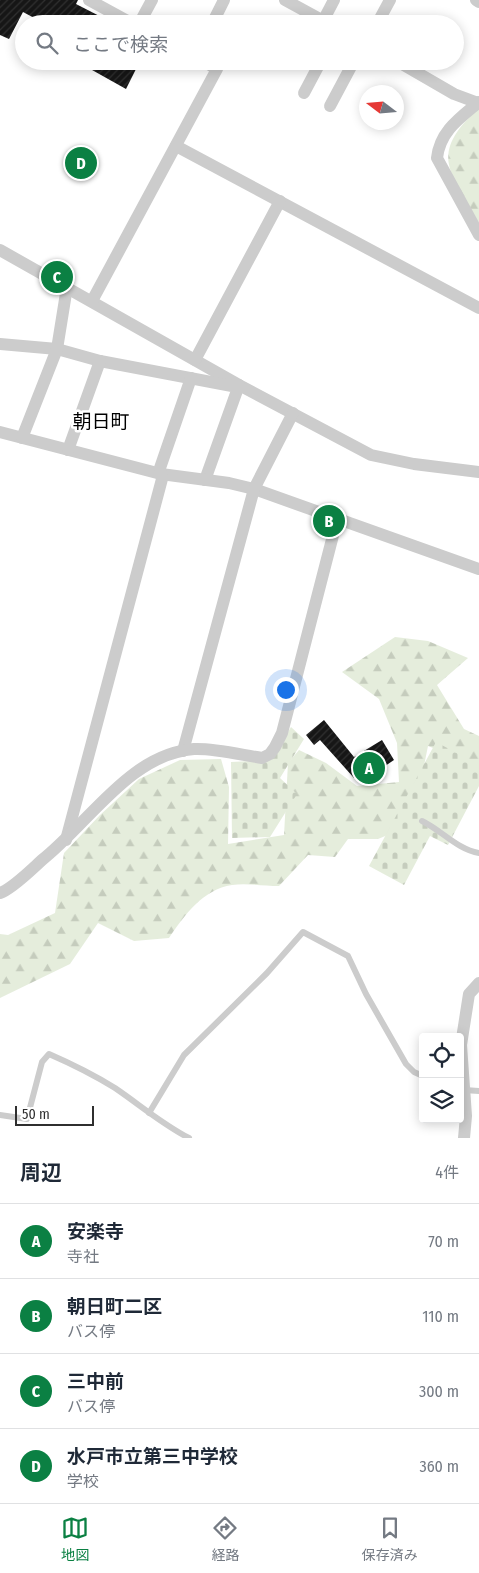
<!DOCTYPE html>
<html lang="ja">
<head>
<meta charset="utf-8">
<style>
  body { margin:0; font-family:"Fira Sans Condensed","Noto Sans JP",sans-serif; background:#f6f6f7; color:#1f2937 }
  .controls { position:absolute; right:15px; bottom:15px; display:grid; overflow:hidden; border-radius:5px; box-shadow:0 2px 12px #0003 }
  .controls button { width:45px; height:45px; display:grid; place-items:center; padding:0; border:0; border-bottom:1px solid #e0e1e3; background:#fff; color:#1f2937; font:25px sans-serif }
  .compass { position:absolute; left:359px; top:85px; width:45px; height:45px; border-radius:50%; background:#fff; box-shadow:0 2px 12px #0003; rotate:286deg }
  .scale { position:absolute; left:15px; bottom:12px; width:79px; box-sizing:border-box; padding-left:5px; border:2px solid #2f2f2f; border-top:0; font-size:14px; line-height:18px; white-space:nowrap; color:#2f2f2f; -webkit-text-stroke:4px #fff; paint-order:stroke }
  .you { position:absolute; left:285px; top:689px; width:18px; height:18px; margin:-12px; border:4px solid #fff; border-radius:50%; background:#1a73e8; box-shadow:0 0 0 8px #1a73e833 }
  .badge { display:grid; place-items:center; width:32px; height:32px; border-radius:50%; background:#0b8043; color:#fff; font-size:16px; font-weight:700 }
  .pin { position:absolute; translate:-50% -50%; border:2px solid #fff; box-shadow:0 1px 5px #0006 }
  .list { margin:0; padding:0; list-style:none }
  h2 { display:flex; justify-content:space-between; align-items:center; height:65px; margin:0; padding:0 20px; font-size:21px }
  h2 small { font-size:16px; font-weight:400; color:#747a83 }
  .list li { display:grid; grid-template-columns:32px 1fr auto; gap:15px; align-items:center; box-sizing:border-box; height:75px; padding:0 20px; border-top:1px solid #e0e1e3 }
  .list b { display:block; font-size:19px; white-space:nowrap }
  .list p { margin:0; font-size:16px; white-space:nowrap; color:#747a83 }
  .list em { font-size:16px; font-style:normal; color:#747a83 }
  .icon { flex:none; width:28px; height:28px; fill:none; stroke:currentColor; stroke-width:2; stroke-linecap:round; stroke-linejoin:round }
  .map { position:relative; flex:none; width:479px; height:1138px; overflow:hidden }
  .search { position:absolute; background:#fff; box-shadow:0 2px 12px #0003; left:15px; right:15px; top:15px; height:55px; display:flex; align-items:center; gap:12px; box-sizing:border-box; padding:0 18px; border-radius:28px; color:#747a83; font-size:19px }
  .sheet { height:365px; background:#fff }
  nav { display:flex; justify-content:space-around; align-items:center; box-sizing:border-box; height:70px; border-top:1px solid #e0e1e3; background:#fff; font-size:14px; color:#747a83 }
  nav a { display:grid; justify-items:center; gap:2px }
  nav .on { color:#0b8043 }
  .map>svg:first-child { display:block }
  .forest { fill:url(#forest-firs) }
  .cemetery { fill:url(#cemetery-stones) }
  .building { fill:url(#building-hatch) }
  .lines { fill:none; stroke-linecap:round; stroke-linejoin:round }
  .service { stroke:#ccc; stroke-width:6 }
  .minor { stroke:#ccc; stroke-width:12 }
  .labels { text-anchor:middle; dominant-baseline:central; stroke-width:5; stroke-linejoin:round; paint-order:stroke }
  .quarter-label { font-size:19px; fill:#000; stroke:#fff }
</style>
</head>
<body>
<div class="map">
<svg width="479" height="1138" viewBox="0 0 479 1138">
  <defs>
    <pattern id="forest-firs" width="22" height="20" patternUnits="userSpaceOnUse" patternTransform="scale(1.25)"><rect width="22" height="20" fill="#e5eddc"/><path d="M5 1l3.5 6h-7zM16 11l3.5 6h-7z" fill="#c5ccbd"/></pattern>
    <pattern id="cemetery-stones" width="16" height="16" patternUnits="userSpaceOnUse" patternTransform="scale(1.25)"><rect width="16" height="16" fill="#e5eddc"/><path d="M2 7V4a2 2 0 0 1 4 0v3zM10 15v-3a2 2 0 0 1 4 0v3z" fill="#c5ccbd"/></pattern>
    <pattern id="building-hatch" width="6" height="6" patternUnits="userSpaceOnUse" patternTransform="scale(1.25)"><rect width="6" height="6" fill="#161616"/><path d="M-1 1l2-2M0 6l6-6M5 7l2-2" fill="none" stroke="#303030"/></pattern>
  </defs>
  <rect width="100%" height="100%" fill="#fff"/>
  <g class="forest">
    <path d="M 479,108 L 479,223 C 451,172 427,155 479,108 Z"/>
    <path d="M 395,637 L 428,641 L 468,658 L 437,685 L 464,729 L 479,736 L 479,766 L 428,746 L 412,825 L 378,839 L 348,839 L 335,857 L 308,855 L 279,886 C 264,886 247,883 232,885 C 203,889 184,916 169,938 L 134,941 L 98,923 L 70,964 L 0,998 L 0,934 L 8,935 L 55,913 L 64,853 L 100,815 L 139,779 L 180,760 L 221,759 L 229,787 L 228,844 L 284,835 L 288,763 L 299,750 L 326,763 L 357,786 L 399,782 L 397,743 L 379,699 L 342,672 Z"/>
  </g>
  <g class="cemetery">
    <path d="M 291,727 L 304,739 L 280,778 L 297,794 L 270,837 L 232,838 L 231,762 L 271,760 Z"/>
    <path d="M 436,742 L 479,765 L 479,786 L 448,845 L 430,836 L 404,885 L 369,866 Z"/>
  </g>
  <g class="building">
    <path d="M 0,0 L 78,0 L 76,4 L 115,24 L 35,24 L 38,20 L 23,12 L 9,39 L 0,35 Z"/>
    <path d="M 76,61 L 140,61 L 126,89 Z"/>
    <path d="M 324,720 L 354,757 L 382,740 L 394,760 L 373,774 L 367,765 L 354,778 L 320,740 L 314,745 L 306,735 Z"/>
  </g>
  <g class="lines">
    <g class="service">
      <path d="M 422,821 C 441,830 458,850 479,853"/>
      <path d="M 464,1090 L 479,1091"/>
      <path d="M 149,1113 L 184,1055 L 267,973 L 303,932 L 348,956 L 366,994 L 406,1064 L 414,1072 L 423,1076"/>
      <path d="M 0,1115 L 27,1119 L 42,1062 L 49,1054 C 72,1064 94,1075 115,1088 C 140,1105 162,1124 189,1138"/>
    </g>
    <g class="minor">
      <path d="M 89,0 L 133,24"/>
      <path d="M 285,0 L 329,24"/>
      <path d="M 476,0 L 479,2"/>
      <path d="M 323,21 L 334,0"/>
      <path d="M 139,24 L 152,0"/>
      <path d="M 212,24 L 224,0"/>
      <path d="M 377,24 L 390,0"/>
      <path d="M 397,61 L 454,94 L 478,103"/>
      <path d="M 304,93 L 321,61"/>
      <path d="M 479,102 C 460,118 440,131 437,158 L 479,235"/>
      <path d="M 330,106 L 354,61"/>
      <path d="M 176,146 L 479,308"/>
      <path d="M 0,250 L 239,385 L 371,455 L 414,464 L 479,472"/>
      <path d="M 92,301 L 217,69 L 203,61"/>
      <path d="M 0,344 L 57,349 L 100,361 L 232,386 L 239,385 L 205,480"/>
      <path d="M 195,360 L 280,201"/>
      <path d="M 0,432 L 161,474 L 229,483 L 254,489 L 479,569"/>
      <path d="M 22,438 L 57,349 L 67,287"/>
      <path d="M 68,450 L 100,361"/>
      <path d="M 183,751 L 254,489 L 293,413"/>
      <path d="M 66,840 L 162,479 L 160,468 L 191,378"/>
      <path d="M 0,893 C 12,889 32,869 42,860 C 89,823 130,754 194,749 C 214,748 242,755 262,758 L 270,754 L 275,747 L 282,733 L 337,520"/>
      <path d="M 464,1138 L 466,1116 L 461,1045 L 469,994 L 479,983"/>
    </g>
  </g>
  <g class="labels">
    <g class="quarter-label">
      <text x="101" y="421">朝日町</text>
    </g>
  </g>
</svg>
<div class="controls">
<button><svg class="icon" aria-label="locate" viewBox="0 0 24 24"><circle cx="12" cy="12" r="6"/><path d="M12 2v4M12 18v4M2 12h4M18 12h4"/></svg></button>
<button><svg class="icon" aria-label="layers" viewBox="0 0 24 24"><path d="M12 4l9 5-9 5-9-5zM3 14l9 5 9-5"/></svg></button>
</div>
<svg class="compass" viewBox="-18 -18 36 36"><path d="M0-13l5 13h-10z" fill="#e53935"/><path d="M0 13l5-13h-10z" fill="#747a83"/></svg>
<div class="scale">50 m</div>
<div class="you"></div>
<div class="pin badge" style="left:369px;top:768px">A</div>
<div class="pin badge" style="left:329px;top:521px">B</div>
<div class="pin badge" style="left:57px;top:277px">C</div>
<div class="pin badge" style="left:81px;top:163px">D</div>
<div class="search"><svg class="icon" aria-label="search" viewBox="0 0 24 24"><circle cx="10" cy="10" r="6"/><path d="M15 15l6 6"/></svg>ここで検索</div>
</div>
<section class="sheet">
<h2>周辺<small>4件</small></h2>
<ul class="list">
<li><span class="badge">A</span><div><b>安楽寺</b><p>寺社</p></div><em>70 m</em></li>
<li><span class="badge">B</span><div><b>朝日町二区</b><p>バス停</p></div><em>110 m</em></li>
<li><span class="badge">C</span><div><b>三中前</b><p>バス停</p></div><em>300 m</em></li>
<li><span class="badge">D</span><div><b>水戸市立第三中学校</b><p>学校</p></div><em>360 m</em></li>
</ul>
</section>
<nav>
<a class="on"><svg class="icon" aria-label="map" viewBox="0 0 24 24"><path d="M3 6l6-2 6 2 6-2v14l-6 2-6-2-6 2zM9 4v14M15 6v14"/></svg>地図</a>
<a><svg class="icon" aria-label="directions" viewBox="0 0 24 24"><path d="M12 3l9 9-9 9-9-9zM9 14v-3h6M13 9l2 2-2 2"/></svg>経路</a>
<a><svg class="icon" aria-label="saved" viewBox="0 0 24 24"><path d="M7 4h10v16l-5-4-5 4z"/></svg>保存済み</a>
</nav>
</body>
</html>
